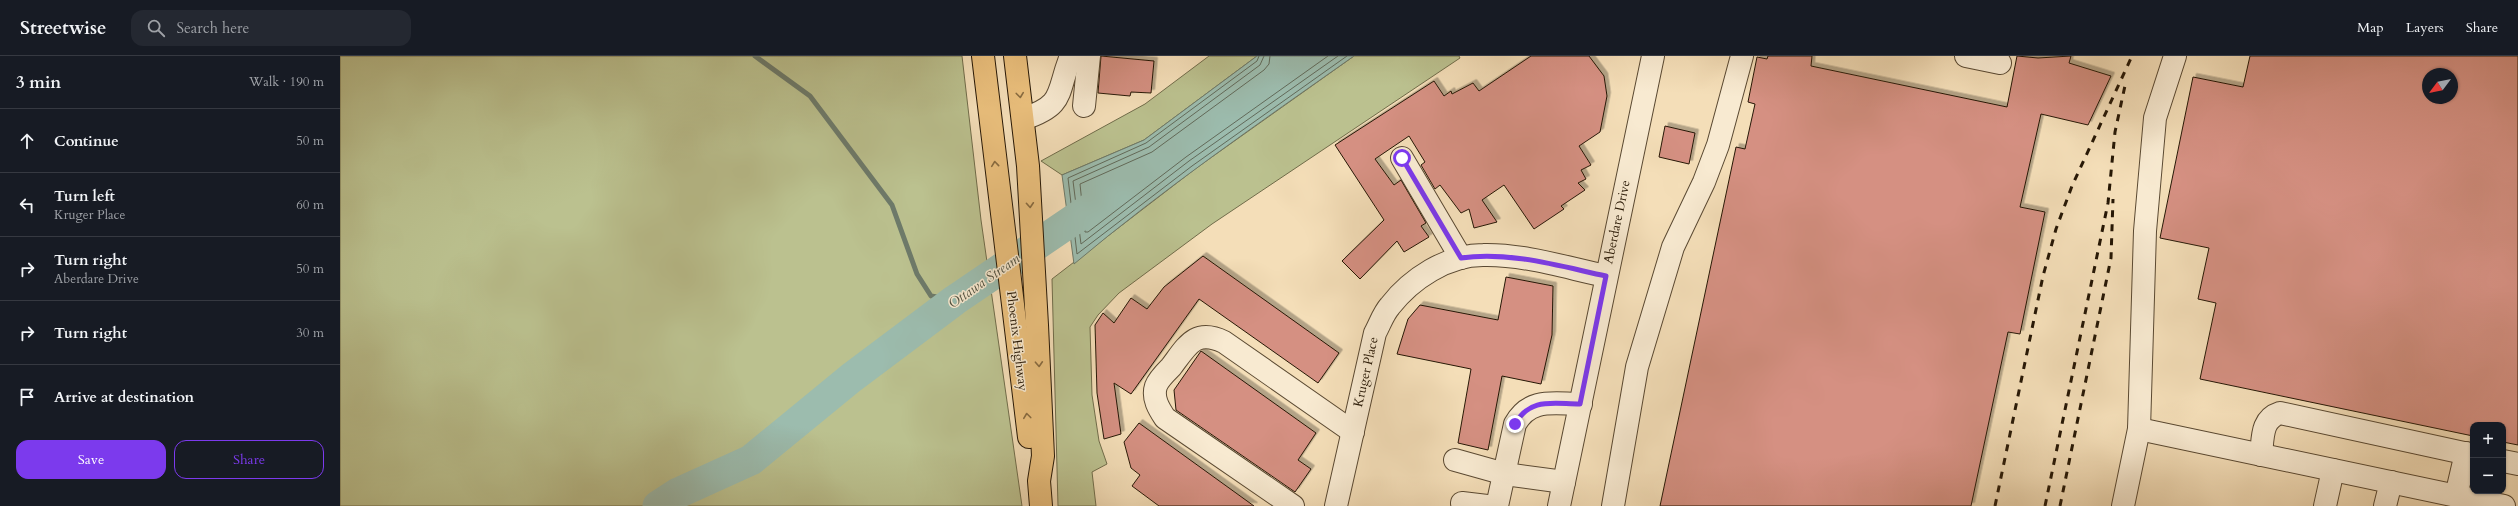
<!DOCTYPE html>
<html lang="en">
<head>
<meta charset="utf-8">
<style>
  body { margin:0; font-family:Cardo,serif; background:#242831; color:#f1f3f6 }
  .controls { position:absolute; right:12px; bottom:12px; display:grid; overflow:hidden; border-radius:8px; box-shadow:0 1px 3px #0004 }
  .controls button { width:36px; height:36px; display:grid; place-items:center; padding:0; border:0; border-bottom:1px solid #363941; background:#171b24; color:#f1f3f6; font:20px sans-serif }
  .compass { position:absolute; left:2082px; top:12px; width:36px; height:36px; border-radius:50%; background:#171b24; box-shadow:0 1px 3px #0004; rotate:238deg }
  .stop { position:absolute; width:12px; height:12px; margin:-9px; border:3px solid #7c3aed; border-radius:50%; background:#fff }
  .stop.end { background:#7c3aed; border-color:#fff; box-shadow:0 1px 4px #0008 }
  .list { margin:0; padding:0; list-style:none }
  h2 { display:flex; justify-content:space-between; align-items:center; height:52px; margin:0; padding:0 16px; font-size:17px }
  h2 small { font-size:13px; font-weight:400; color:#9ea1a6 }
  .list li { display:grid; grid-template-columns:26px 1fr auto; gap:12px; align-items:center; box-sizing:border-box; height:64px; padding:0 16px; border-top:1px solid #363941 }
  .list b { display:block; font-size:15px; white-space:nowrap }
  .list p { margin:0; font-size:13px; white-space:nowrap; color:#9ea1a6 }
  .list em { font-size:13px; font-style:normal; color:#9ea1a6 }
  .actions { display:flex; gap:8px; padding:12px 16px }
  .actions a { flex:1; padding:9px 0; border:1px solid #7c3aed; border-radius:12px; text-align:center; font-size:14px; color:#7c3aed }
  .actions .main { background:#7c3aed; color:#fff }
  .icon { flex:none; width:22px; height:22px; fill:none; stroke:currentColor; stroke-width:2; stroke-linecap:round; stroke-linejoin:round }
  .map { position:relative; flex:none; width:2178px; height:450px; overflow:hidden }
  header { display:flex; align-items:center; gap:24px; box-sizing:border-box; height:56px; padding:0 20px; background:#171b24; border-bottom:1px solid #363941 }
  header strong { font-size:19px }
  nav { display:flex; gap:22px; margin-inline-start:auto; font-size:14px }
  .search { width:280px; height:36px; background:#242831; display:flex; align-items:center; gap:10px; box-sizing:border-box; padding:0 14px; border-radius:12px; color:#9ea1a6; font-size:15px }
  main { display:flex }
  aside { flex:1; background:#171b24 }
  .map>svg:first-child { display:block }
  .green { fill:#bbc18f; stroke:#706c4a }
  .water { fill:#9cbcae; stroke:#6d7a6a }
  .lines { fill:none; stroke-linecap:round; stroke-linejoin:round }
  .shore { stroke:#616a5a; stroke-width:1 }
  .stream { stroke:#6d7a6a; stroke-width:5 }
  .river { stroke:#9cbcae; stroke-width:31 }
  .building { fill:#d59082; stroke:#261705; fill-rule:evenodd; filter:url(#shadow) }
  .minor-casing { stroke:#5a4932; stroke-width:24 }
  .major-casing { stroke:#261705; stroke-width:24 }
  .minor { stroke:#f8ead1; stroke-width:22 }
  .major { stroke:#eabf7c; stroke-width:22 }
  .rail { stroke:#261705; stroke-width:3; stroke-dasharray:7 7; stroke-linecap:butt }
  .oneway { stroke:#886b40 }
  .route { stroke:#7c3aed; stroke-width:5 }
  .labels { text-anchor:middle; dominant-baseline:central; stroke-width:3; stroke-linejoin:round; paint-order:stroke }
  .street-label { font-size:13px; fill:#261705; stroke:#f8ead1 }
  .water-label { font-size:14px; font-style:italic; fill:#4f5140; stroke:#f8ead1 }
</style>
</head>
<body>
<header>
<strong>Streetwise</strong>
<div class="search"><svg class="icon" aria-label="search" viewBox="0 0 24 24"><circle cx="10" cy="10" r="6"/><path d="M15 15l6 6"/></svg>Search here</div>
<nav><a>Map</a><a>Layers</a><a>Share</a></nav>
</header>
<main>
<aside>
<h2>3 min<small>Walk · 190 m</small></h2>
<ul class="list">
<li><svg class="icon" aria-label="ahead" viewBox="0 0 24 24"><path d="M12 20V5M6 11l6-6 6 6"/></svg><div><b>Continue</b></div><em>50 m</em></li>
<li><svg class="icon" aria-label="left" viewBox="0 0 24 24"><path d="M17 20v-9H6M10 6l-5 5 5 5"/></svg><div><b>Turn left</b><p>Kruger Place</p></div><em>60 m</em></li>
<li><svg class="icon" aria-label="right" viewBox="0 0 24 24"><path d="M7 20v-9h11M14 6l5 5-5 5"/></svg><div><b>Turn right</b><p>Aberdare Drive</p></div><em>50 m</em></li>
<li><svg class="icon" aria-label="right" viewBox="0 0 24 24"><path d="M7 20v-9h11M14 6l5 5-5 5"/></svg><div><b>Turn right</b></div><em>30 m</em></li>
<li><svg class="icon" aria-label="arrive" viewBox="0 0 24 24"><path d="M6 21V4h12l-3 4 3 4H6"/></svg><div><b>Arrive at destination</b></div></li>
</ul>
<div class="actions"><a class="main">Save</a><a>Share</a></div>
</aside>
<div class="map">
<svg width="2178" height="450" viewBox="0 0 2178 450">
  <defs>
    <filter id="shadow"><feDropShadow dx="3.5" dy="-3.5" stdDeviation="0" flood-color="#0004"/></filter>
  </defs>
  <rect width="100%" height="100%" fill="#f4deb8"/>
  <filter id="stains"><feTurbulence type="fractalNoise" baseFrequency=".005" numOctaves="4"/><feColorMatrix values="0 0 0 0 .2 0 0 0 0 .09 0 0 0 0 .02 0 0 0 .5 -.17"/></filter>
  <radialGradient id="worn" r=".72"><stop offset=".6" stop-color="#630" stop-opacity="0"/><stop offset="1" stop-color="#630" stop-opacity=".3"/></radialGradient>
  <g class="green">
    <path d="M 0,0 L 622,0 L 641,164 L 682,450 L 0,450 Z"/>
    <path d="M 869,0 L 917,0 L 804,84 L 722,119 L 701,105 L 805,48 Z"/>
    <path d="M 1014,0 L 1119,0 L 1120,2 L 872,168 L 779,237 L 758,259 L 750,271 L 752,339 L 759,385 L 767,408 L 752,416 L 756,450 L 718,450 L 712,223 L 855,113 Z"/>
  </g>
  <path class="water" d="M 917,0 L 1014,0 C 919,67 823,133 734,208 L 722,119 L 804,84 Z"/>
  <g class="lines">
    <g class="shore">
      <path d="M 919,0 L 917,5 L 806,87 L 728,122 L 737,198 L 852,110 L 1007,0"/>
      <path d="M 924,0 L 920,9 L 809,91 L 733,125 L 741,188 L 849,105 L 998,0"/>
      <path d="M 930,0 L 929,8 L 924,14 L 812,96 L 740,128 L 745,176 L 748,176 L 846,101 L 988,0"/>
    </g>
    <path class="stream" d="M 415,0 L 470,40 L 552,149 L 577,218 L 591,240 L 615,244"/>
    <path class="river" d="M 318,450 L 338,437 L 411,404 L 511,322 L 615,244 L 764,143"/>
  </g>
  <g class="building">
    <path d="M 761,0 L 814,5 L 811,37 L 791,36 L 790,40 L 758,37 Z"/>
    <path d="M 1191,0 L 1249,0 L 1264,20 L 1267,40 L 1260,76 L 1239,90 L 1251,109 L 1241,114 L 1246,123 L 1238,127 L 1245,134 L 1221,150 L 1224,153 L 1194,173 L 1164,129 L 1142,144 L 1157,166 L 1134,172 L 1129,153 L 1121,157 L 1100,129 L 1095,133 L 1081,109 L 1085,106 L 1069,80 L 1035,103 L 1054,129 L 1061,124 L 1086,167 L 1081,170 L 1089,181 L 1064,196 L 1057,185 L 1020,223 L 1002,205 L 1044,164 L 995,89 L 1094,25 L 1104,40 L 1111,35 L 1112,38 L 1133,27 L 1139,35 Z"/>
    <path d="M 1428,0 L 1472,0 L 1471,10 L 1667,51 L 1677,0 L 1698,2 L 1731,0 L 1729,7 L 1771,20 L 1748,69 L 1701,58 L 1680,151 L 1705,156 L 1680,278 L 1668,276 L 1631,450 L 1320,450 L 1396,91 L 1405,93 L 1415,48 L 1408,46 L 1417,1 L 1427,3 Z"/>
    <path d="M 1910,0 L 2178,0 L 2178,389 L 2163,386 L 2163,369 L 2133,369 L 2133,380 L 1860,323 L 1876,247 L 1858,243 L 1869,192 L 1820,182 L 1853,21 L 1903,31 ZM 2088,18 L 2112,18 L 2112,42 L 2088,42 Z"/>
    <path d="M 1325,70 L 1355,77 L 1349,108 L 1319,101 Z"/>
    <path d="M 863,200 L 999,297 L 978,327 L 859,243 L 791,338 L 774,327 L 781,378 L 764,383 L 757,337 L 755,269 L 763,257 L 774,267 L 791,242 L 807,253 L 824,231 Z"/>
    <path d="M 1166,221 L 1213,230 L 1212,279 L 1201,328 L 1162,320 L 1148,394 L 1118,387 L 1131,313 L 1057,298 L 1068,263 L 1080,249 L 1158,264 Z"/>
    <path d="M 861,295 L 976,377 L 958,404 L 971,413 L 955,436 L 836,354 L 834,334 Z"/>
    <path d="M 799,367 L 914,450 L 819,450 L 792,430 L 800,419 L 791,412 L 784,386 Z"/>
  </g>
  <g class="lines">
    <defs>
      <g id="minor">
        <path d="M 1626,0 L 1660,7"/>
        <path d="M 744,50 L 749,0"/>
        <path d="M 683,63 C 726,49 716,37 731,0"/>
        <path d="M 1062,102 L 1121,202"/>
        <path d="M 1799,373 L 2164,450"/>
        <path d="M 1921,399 C 1923,382 1921,363 1940,357 L 2133,399"/>
        <path d="M 1115,404 L 1165,418 L 1224,426"/>
        <path d="M 2163,405 L 2178,408"/>
        <path d="M 2116,440 L 2126,397"/>
        <path d="M 1122,447 L 1147,450"/>
        <path d="M 953,450 L 825,362 C 819,353 812,342 816,330 C 818,324 826,316 831,311 C 847,290 855,272 884,286 L 1013,376"/>
        <path d="M 996,450 L 1035,277 C 1040,268 1043,258 1050,250 C 1071,223 1107,199 1143,199 C 1184,198 1227,212 1266,220"/>
        <path d="M 1157,450 L 1175,368 C 1190,341 1214,348 1241,348"/>
        <path d="M 1219,450 L 1313,0"/>
        <path d="M 1273,450 L 1297,311 L 1333,191 L 1364,126 L 1378,89 L 1402,0"/>
        <path d="M 1783,450 L 1799,373 L 1805,175 L 1815,62 L 1835,0"/>
        <path d="M 1985,450 L 1993,414"/>
        <path d="M 2045,450 L 2051,426"/>
      </g>
      <g id="major">
        <path d="M 643,0 L 689,381"/>
        <path d="M 675,0 L 688,110 L 697,269 L 703,400 L 699,425 L 701,450"/>
      </g>
    </defs>
    <use href="#minor" class="minor-casing"/>
    <use href="#major" class="major-casing"/>
    <use href="#minor" class="minor"/>
    <use href="#major" class="major"/>
    <g class="rail">
      <path d="M 1655,450 L 1703,220 L 1716,173 L 1732,130 L 1792,0"/>
      <path d="M 1705,450 L 1768,147 L 1775,76 L 1786,25"/>
      <path d="M 1720,450 L 1771,202 L 1773,143"/>
    </g>
  </g>
  <defs><path id="oneway-chevron" d="M-2-3.5L2.5 0L-2 3.5" fill="none" stroke-width="1.6" stroke-linecap="round" stroke-linejoin="round"/></defs>
  <g class="oneway">
    <use href="#oneway-chevron" transform="translate(680 39) rotate(83)"/>
    <use href="#oneway-chevron" transform="translate(655 108) rotate(-96)"/>
    <use href="#oneway-chevron" transform="translate(690 149) rotate(86)"/>
    <use href="#oneway-chevron" transform="translate(699 308) rotate(87)"/>
    <use href="#oneway-chevron" transform="translate(687 360) rotate(-97)"/>
  </g>
  <g class="lines">
    <path class="route" d="M 1062,102 L 1121,202 C 1169,195 1219,210 1266,220 L 1240,348 C 1213,348 1190,341 1175,368"/>
  </g>
  <g class="labels">
    <g class="street-label">
      <text transform="translate(1277 166) rotate(-78)">Aberdare Drive</text>
      <text transform="translate(677 285) rotate(83)">Phoenix Highway</text>
      <text transform="translate(1026 316) rotate(-77)">Kruger Place</text>
    </g>
    <g class="water-label">
      <text transform="translate(644 225) rotate(-35)">Ottawa Stream</text>
    </g>
  </g>
  <rect width="100%" height="100%" filter="url(#stains)"/>
  <rect width="100%" height="100%" fill="url(#worn)"/>
</svg>
<div class="controls">
<button>+</button>
<button>−</button>
</div>
<svg class="compass" viewBox="-18 -18 36 36"><path d="M0-13l5 13h-10z" fill="#e53935"/><path d="M0 13l5-13h-10z" fill="#9ea1a6"/></svg>
<div class="stop" style="left:1062px;top:102px"></div>
<div class="stop end" style="left:1175px;top:368px"></div>
</div>
</main>
</body>
</html>
